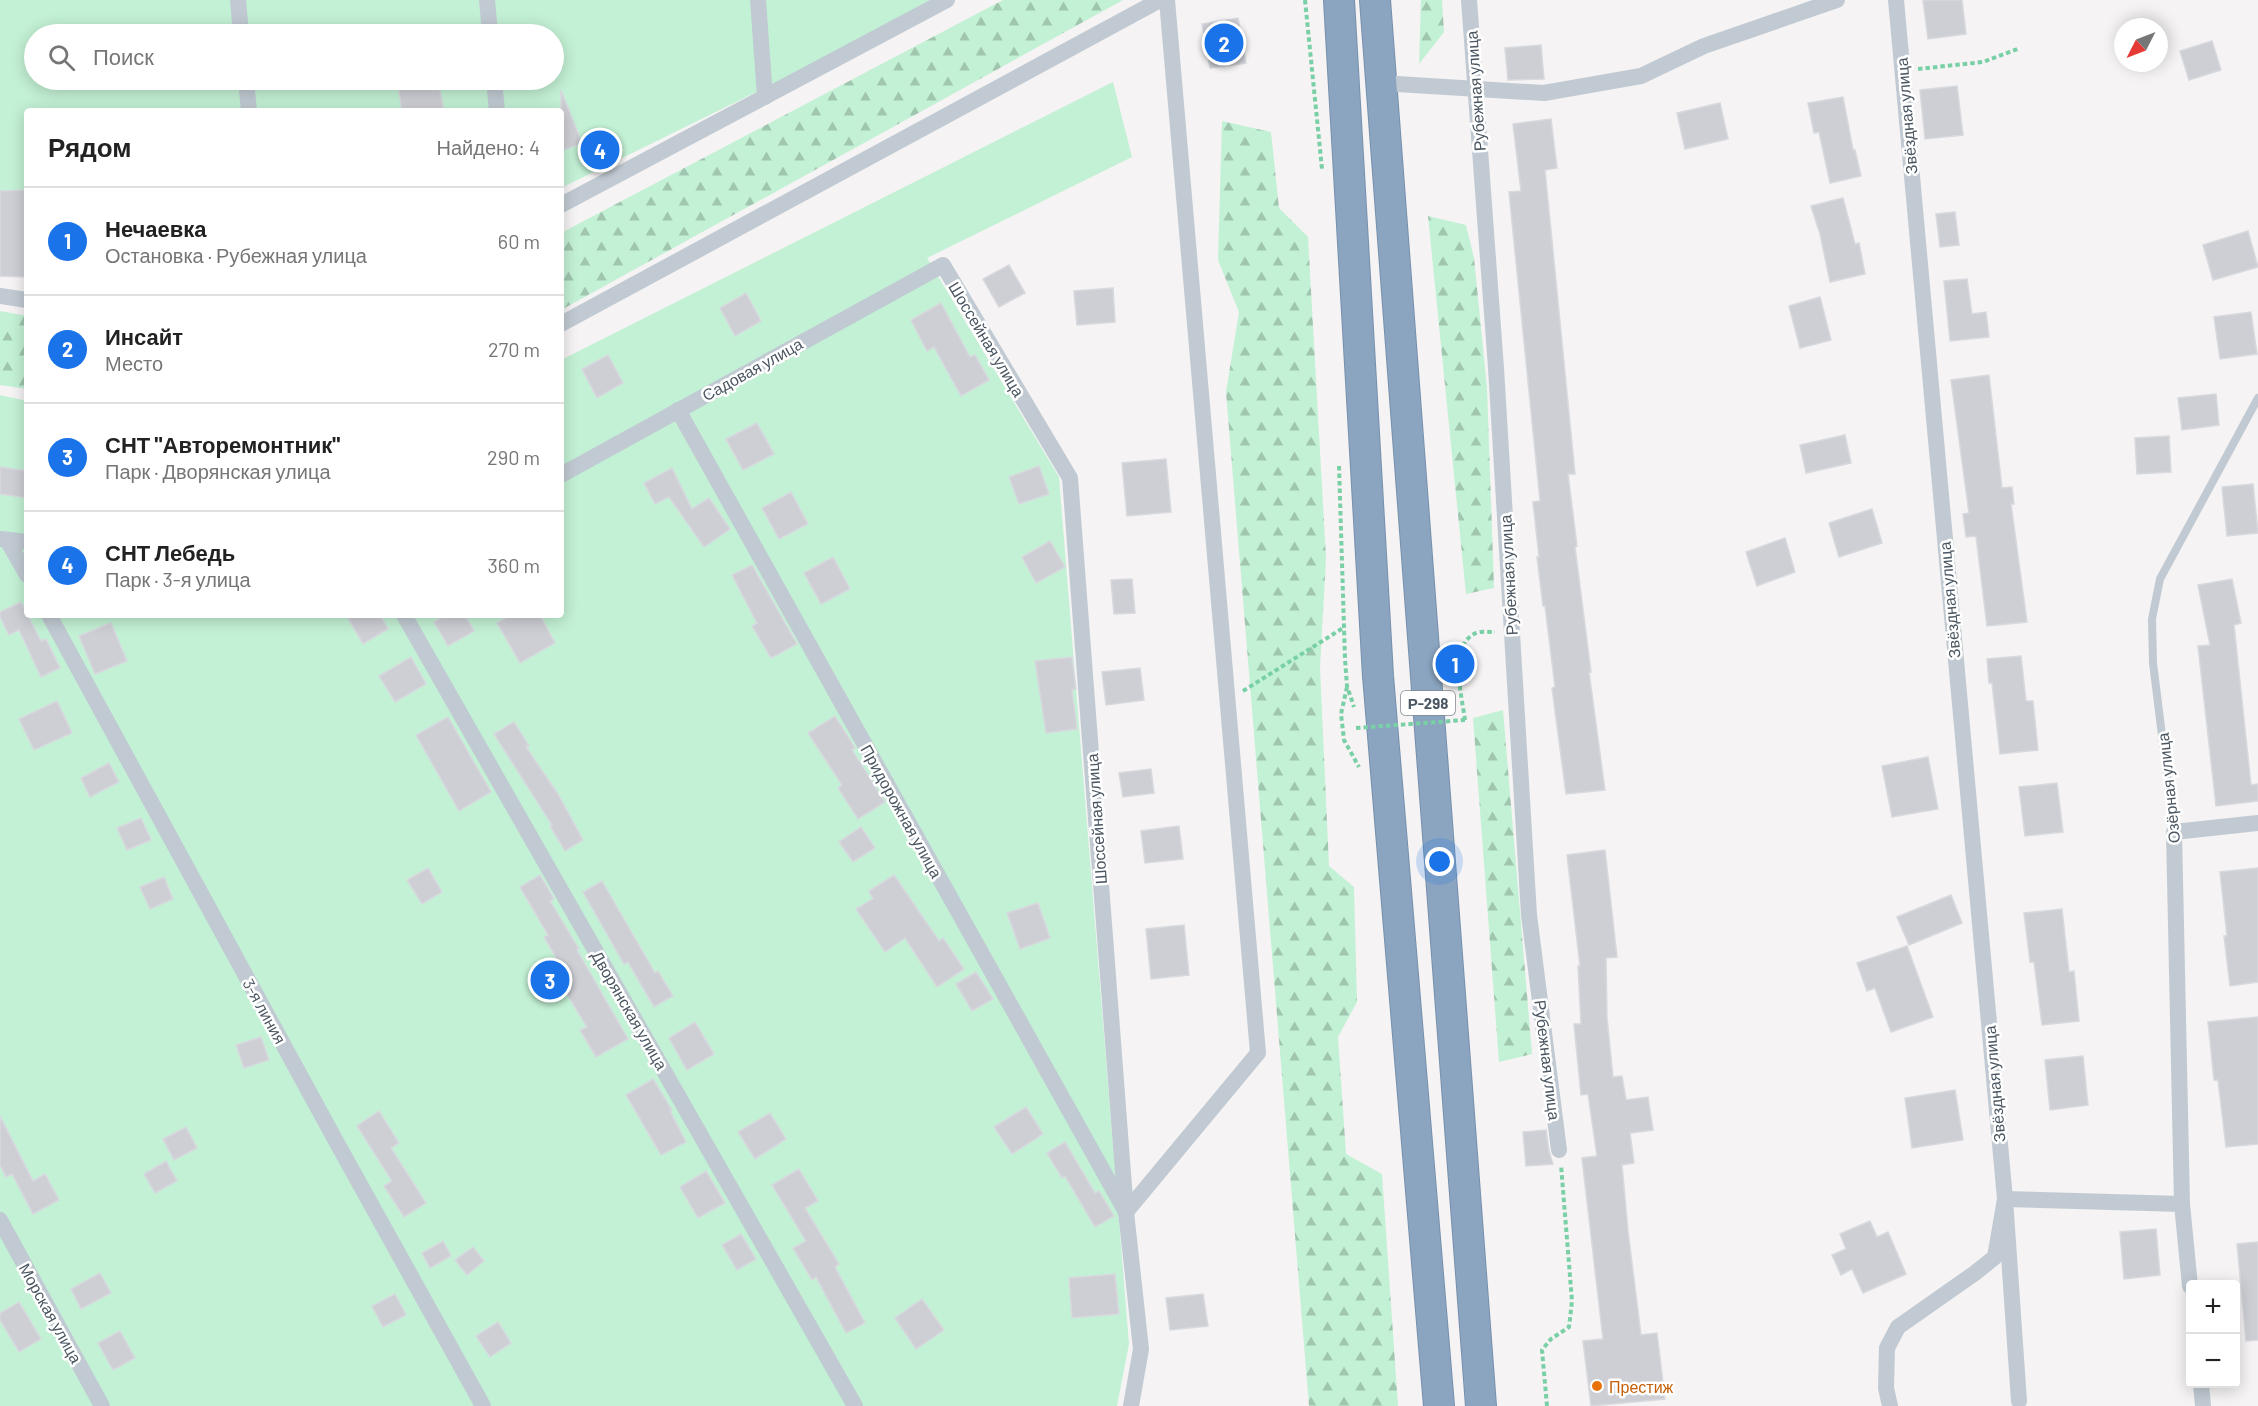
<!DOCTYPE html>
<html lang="ru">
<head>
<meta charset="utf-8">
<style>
  body { margin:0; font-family:Barlow,sans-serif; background:#f6f6f6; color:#222 }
  .controls { position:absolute; right:18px; bottom:18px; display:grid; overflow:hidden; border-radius:6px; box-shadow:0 3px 15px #0003 }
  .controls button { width:54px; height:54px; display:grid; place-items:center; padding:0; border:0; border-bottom:2px solid #e0e0e0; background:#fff; color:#222; font:30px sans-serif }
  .compass { position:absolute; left:2114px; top:18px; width:54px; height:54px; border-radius:50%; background:#fff; box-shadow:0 3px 15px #0003; rotate:228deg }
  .you { position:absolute; left:1440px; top:862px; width:21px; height:21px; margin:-15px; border:4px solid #fff; border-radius:50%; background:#1a73e8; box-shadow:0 0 0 9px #1a73e833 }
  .badge { display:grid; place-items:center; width:39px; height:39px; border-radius:50%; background:#1a73e8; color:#fff; font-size:20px; font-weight:700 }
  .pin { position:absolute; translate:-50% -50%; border:3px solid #fff; box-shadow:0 2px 6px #0006 }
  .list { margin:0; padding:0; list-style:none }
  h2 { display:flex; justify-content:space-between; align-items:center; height:78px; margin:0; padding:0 24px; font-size:26px }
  h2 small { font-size:20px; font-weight:400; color:#767676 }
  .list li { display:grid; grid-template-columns:39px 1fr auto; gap:18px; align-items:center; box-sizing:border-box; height:108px; padding:0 24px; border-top:2px solid #e0e0e0 }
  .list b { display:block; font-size:22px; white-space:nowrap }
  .list p { margin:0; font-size:20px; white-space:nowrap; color:#767676 }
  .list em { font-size:20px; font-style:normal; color:#767676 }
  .icon { flex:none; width:33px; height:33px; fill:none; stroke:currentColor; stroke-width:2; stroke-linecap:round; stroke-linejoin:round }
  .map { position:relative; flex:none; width:2258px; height:1406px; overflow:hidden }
  .search { position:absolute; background:#fff; box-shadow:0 3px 15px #0003; left:24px; top:24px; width:540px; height:66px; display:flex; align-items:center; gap:15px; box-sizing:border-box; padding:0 21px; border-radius:33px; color:#767676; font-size:22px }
  .panel { position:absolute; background:#fff; box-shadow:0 3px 15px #0003; left:24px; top:108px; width:540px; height:510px; border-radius:6px }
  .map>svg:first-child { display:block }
  .green { fill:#c3f1d5; fill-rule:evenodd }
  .forest { fill:url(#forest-firs) }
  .building { fill:#cdcfd5; stroke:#d7d9de; stroke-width:1.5 }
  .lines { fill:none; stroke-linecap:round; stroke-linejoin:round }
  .highway-casing { stroke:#7690ad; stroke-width:32 }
  .path { stroke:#7ad0a6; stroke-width:4; stroke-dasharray:4.5 3; stroke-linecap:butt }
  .lane { stroke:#c1cad2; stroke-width:8 }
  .street { stroke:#c1cad2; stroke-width:16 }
  .highway { stroke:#8ba5c1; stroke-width:30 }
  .path-bridge { stroke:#7ad0a6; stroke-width:4; stroke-dasharray:4.5 3; stroke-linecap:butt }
  .food-dot { fill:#e8710a; stroke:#fff; stroke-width:2 }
  .labels { text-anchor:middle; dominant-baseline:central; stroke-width:5; stroke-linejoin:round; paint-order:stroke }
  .shield { fill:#fff; stroke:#808990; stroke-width:1.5 }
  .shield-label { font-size:15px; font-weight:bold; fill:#4a5661 }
  .street-label { font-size:16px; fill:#4a5661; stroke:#fff }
  .food-label { font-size:16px; fill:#c56008; stroke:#fff; text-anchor:start }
</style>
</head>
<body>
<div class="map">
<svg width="2258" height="1406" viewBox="0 0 2258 1406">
  <defs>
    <pattern id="forest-firs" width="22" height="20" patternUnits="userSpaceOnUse" patternTransform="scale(1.5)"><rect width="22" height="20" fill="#c3f1d5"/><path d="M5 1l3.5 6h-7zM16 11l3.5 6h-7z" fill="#a0c6b0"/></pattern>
  </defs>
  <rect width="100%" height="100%" fill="#f5f3f3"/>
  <g class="green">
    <path d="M 0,0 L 944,0 L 561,188 L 561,111 L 27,111 L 27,226 L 0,220 ZM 34,34 L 554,34 L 554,80 L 34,80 Z"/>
    <path d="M 1113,82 L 1132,157 L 927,258 L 1059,477 L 1129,1344 L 1117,1406 L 0,1406 L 0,395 L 27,401 L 27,615 L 561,615 L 561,360 Z"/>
  </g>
  <g class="forest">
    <path d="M 1003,0 L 1123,0 L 561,310 L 561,233 Z"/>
    <path d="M 1421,0 L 1442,0 L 1444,32 L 1419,64 Z"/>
    <path d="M 1222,121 L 1271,132 L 1279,208 L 1308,237 L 1326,558 L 1320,668 L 1329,866 L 1354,887 L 1357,1002 L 1338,1037 L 1346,1154 L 1382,1174 L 1398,1406 L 1309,1406 L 1226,392 L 1239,312 L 1218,260 Z"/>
    <path d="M 1428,216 L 1466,225 L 1474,258 L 1487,388 L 1494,588 L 1466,594 Z"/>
    <path d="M 0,311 L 27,316 L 27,389 L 0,385 Z"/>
    <path d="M 1503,710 L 1532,1054 L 1499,1062 L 1473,718 Z"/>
  </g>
  <g class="building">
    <path d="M 1923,0 L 1962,0 L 1966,34 L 1928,39 Z"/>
    <path d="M 1238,18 L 1246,63 L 1210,68 L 1202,24 Z"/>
    <path d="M 2212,41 L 2221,70 L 2189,80 L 2180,51 Z"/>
    <path d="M 1541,45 L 1544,79 L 1508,80 L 1505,48 Z"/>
    <path d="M 432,80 L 438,80 L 444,111 L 402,111 L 398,85 Z"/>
    <path d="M 1957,86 L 1963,135 L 1925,139 L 1920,90 Z"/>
    <path d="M 561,90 L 582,143 L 561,151 Z"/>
    <path d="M 1843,97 L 1853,150 L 1855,150 L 1861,176 L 1830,183 L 1819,132 L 1814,133 L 1808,103 Z"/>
    <path d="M 1720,103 L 1728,139 L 1685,149 L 1677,113 Z"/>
    <path d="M 1551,119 L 1557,168 L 1545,170 L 1575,474 L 1568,474 L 1577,546 L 1575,547 L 1591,672 L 1589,672 L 1605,790 L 1566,794 L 1552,688 L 1555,687 L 1545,606 L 1543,606 L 1537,557 L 1539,557 L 1533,502 L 1540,501 L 1509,192 L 1521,191 L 1513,124 Z"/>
    <path d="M 27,190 L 27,277 L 0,276 L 0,191 Z"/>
    <path d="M 1843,198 L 1855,244 L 1859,243 L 1865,274 L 1830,282 L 1820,234 L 1811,206 Z"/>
    <path d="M 1955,212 L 1959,245 L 1940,247 L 1936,214 Z"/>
    <path d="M 2248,231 L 2258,267 L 2213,280 L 2203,245 Z"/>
    <path d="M 1009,265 L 1025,293 L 999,307 L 983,279 Z"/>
    <path d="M 1967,279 L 1972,314 L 1986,312 L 1989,337 L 1950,341 L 1944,281 Z"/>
    <path d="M 1113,288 L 1115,322 L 1077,325 L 1074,291 Z"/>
    <path d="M 746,293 L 761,321 L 735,336 L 720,308 Z"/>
    <path d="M 1820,297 L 1831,340 L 1800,348 L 1789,306 Z"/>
    <path d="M 941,303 L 970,357 L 975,355 L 989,380 L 961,396 L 934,347 L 927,351 L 911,320 Z"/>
    <path d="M 2251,312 L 2257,354 L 2220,359 L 2214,317 Z"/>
    <path d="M 608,355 L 623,383 L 597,398 L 582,369 Z"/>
    <path d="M 1989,375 L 2002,488 L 2012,487 L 2014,504 L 2011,504 L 2027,622 L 1987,626 L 1976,536 L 1966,537 L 1963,514 L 1969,513 L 1951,380 Z"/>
    <path d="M 2216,394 L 2219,425 L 2182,430 L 2178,398 Z"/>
    <path d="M 757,423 L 774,454 L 743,470 L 726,439 Z"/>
    <path d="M 1845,435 L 1851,463 L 1806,473 L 1800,445 Z"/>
    <path d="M 2169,436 L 2171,472 L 2137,474 L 2135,438 Z"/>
    <path d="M 1166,459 L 1171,512 L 1127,516 L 1122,463 Z"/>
    <path d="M 1039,466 L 1049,494 L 1019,504 L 1009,477 Z"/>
    <path d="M 0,467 L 27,471 L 27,498 L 0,494 Z"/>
    <path d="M 672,468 L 692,509 L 709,498 L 730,529 L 704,547 L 669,497 L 655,504 L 644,483 Z"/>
    <path d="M 2253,484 L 2258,533 L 2227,536 L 2222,487 Z"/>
    <path d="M 791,492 L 808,524 L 779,539 L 762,508 Z"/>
    <path d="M 1872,509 L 1882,543 L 1839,557 L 1829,523 Z"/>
    <path d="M 1785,538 L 1795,572 L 1757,586 L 1746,552 Z"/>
    <path d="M 1050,541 L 1065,567 L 1036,583 L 1022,557 Z"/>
    <path d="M 833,557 L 850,589 L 821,604 L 804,573 Z"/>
    <path d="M 752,565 L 797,644 L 771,658 L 752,626 L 757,623 L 732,575 Z"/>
    <path d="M 1132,579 L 1135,613 L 1114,614 L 1111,580 Z"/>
    <path d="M 2232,579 L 2241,623 L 2234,625 L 2251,785 L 2258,784 L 2258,801 L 2216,806 L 2198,646 L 2210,645 L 2198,585 Z"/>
    <path d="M 21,602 L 41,641 L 46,639 L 60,668 L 41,677 L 19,630 L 9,635 L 0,617 L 0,612 Z"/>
    <path d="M 346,615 L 380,615 L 388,629 L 363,644 Z"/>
    <path d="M 446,615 L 465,615 L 474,631 L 448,646 L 434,622 Z"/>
    <path d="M 511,615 L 540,615 L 555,643 L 520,663 L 497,623 Z"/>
    <path d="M 111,623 L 127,661 L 95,674 L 79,636 Z"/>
    <path d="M 2021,656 L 2026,701 L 2033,701 L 2038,750 L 2000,754 L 1992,683 L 1989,683 L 1987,659 Z"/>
    <path d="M 411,657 L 426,684 L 395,702 L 379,676 Z"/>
    <path d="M 1072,657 L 1076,689 L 1072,690 L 1077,729 L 1046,733 L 1035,661 Z"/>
    <path d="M 1140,668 L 1144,700 L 1106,705 L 1102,672 Z"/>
    <path d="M 57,701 L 72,733 L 34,750 L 19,719 Z"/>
    <path d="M 835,716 L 855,748 L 852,750 L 885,802 L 858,819 L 838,788 L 842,785 L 808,733 Z"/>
    <path d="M 448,717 L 491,792 L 459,811 L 416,735 Z"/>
    <path d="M 514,722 L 529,746 L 526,747 L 558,794 L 583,840 L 565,851 L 550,826 L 552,825 L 494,734 Z"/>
    <path d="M 1928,757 L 1938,809 L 1892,817 L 1882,766 Z"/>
    <path d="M 109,763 L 119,782 L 90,797 L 81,778 Z"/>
    <path d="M 1151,769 L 1154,793 L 1123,797 L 1119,773 Z"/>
    <path d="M 2057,783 L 2063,832 L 2025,836 L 2019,787 Z"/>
    <path d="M 141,818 L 151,840 L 127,850 L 117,828 Z"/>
    <path d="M 1179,826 L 1183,859 L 1145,863 L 1141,831 Z"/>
    <path d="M 861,827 L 875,848 L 853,862 L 839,842 Z"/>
    <path d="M 1605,850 L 1617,957 L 1606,958 L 1607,1018 L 1613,1077 L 1622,1076 L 1626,1100 L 1648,1097 L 1653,1130 L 1630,1133 L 1634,1163 L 1622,1165 L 1628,1231 L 1641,1335 L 1657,1333 L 1665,1399 L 1591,1406 L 1583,1341 L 1603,1339 L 1582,1158 L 1597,1156 L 1588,1094 L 1581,1095 L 1574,1024 L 1581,1024 L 1578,966 L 1580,966 L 1567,855 Z"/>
    <path d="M 428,868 L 442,892 L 422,904 L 407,880 Z"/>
    <path d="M 2258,868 L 2258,982 L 2230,986 L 2224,936 L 2227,936 L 2220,872 Z"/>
    <path d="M 540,875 L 554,899 L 550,901 L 579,949 L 577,950 L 628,1039 L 596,1057 L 580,1030 L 587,1027 L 563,988 L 571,983 L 544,937 L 548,935 L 520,887 Z"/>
    <path d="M 894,875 L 939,941 L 943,938 L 964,969 L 937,987 L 905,938 L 885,952 L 856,909 L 873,899 L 869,891 Z"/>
    <path d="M 164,877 L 173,899 L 150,909 L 140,887 Z"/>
    <path d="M 602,881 L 655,973 L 658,971 L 673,996 L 654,1007 L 628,962 L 624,964 L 583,892 Z"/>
    <path d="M 1951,895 L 1962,923 L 1909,945 L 1897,917 Z"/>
    <path d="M 1038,903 L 1050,938 L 1020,949 L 1007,913 Z"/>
    <path d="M 2062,909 L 2069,972 L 2074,971 L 2079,1021 L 2042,1025 L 2034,962 L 2030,962 L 2024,913 Z"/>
    <path d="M 1184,925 L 1189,975 L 1151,979 L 1146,929 Z"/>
    <path d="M 1907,946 L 1933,1017 L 1891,1032 L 1875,988 L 1867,991 L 1857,963 Z"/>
    <path d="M 976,972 L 993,999 L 972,1011 L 956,984 Z"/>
    <path d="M 2258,1017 L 2258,1144 L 2226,1147 L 2218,1080 L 2214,1080 L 2208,1022 Z"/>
    <path d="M 695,1022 L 714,1054 L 687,1070 L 669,1038 Z"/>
    <path d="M 261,1037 L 269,1060 L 244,1068 L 236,1045 Z"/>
    <path d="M 2083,1056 L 2088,1105 L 2050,1110 L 2045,1060 Z"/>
    <path d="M 653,1079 L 672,1110 L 670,1111 L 686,1142 L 661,1155 L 626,1095 Z"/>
    <path d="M 1955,1090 L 1963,1140 L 1912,1148 L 1905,1098 Z"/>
    <path d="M 1026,1107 L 1043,1134 L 1012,1154 L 994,1127 Z"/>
    <path d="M 379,1111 L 399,1143 L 391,1148 L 426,1203 L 404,1217 L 384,1186 L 392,1181 L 357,1126 Z"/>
    <path d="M 770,1113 L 786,1139 L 755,1159 L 738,1132 Z"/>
    <path d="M 0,1116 L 33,1181 L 45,1174 L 59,1200 L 33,1214 L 12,1174 L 6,1177 L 0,1165 Z"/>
    <path d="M 186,1127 L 197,1148 L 174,1160 L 163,1139 Z"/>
    <path d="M 1546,1130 L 1549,1151 L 1553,1164 L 1526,1166 L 1523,1132 Z"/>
    <path d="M 1065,1142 L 1095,1193 L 1099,1191 L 1114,1216 L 1095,1227 L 1065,1176 L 1062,1178 L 1047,1153 Z"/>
    <path d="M 166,1161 L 177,1181 L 155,1193 L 144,1174 Z"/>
    <path d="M 799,1169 L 818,1201 L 805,1208 L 839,1264 L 835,1267 L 865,1323 L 846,1333 L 816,1277 L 812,1280 L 793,1248 L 806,1241 L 772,1185 Z"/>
    <path d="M 706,1171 L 725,1203 L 698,1218 L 680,1187 Z"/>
    <path d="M 1870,1221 L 1877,1237 L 1888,1232 L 1906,1274 L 1863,1293 L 1852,1269 L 1841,1275 L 1832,1255 L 1846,1249 L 1840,1234 Z"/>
    <path d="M 2156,1229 L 2160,1275 L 2124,1279 L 2120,1232 Z"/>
    <path d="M 741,1234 L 756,1259 L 737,1270 L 722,1245 Z"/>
    <path d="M 443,1241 L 451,1256 L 430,1268 L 422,1253 Z"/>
    <path d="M 2258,1242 L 2258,1340 L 2246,1341 L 2237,1244 Z"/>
    <path d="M 473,1247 L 484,1261 L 467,1275 L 455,1260 Z"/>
    <path d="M 100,1273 L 111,1293 L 81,1309 L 71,1289 Z"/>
    <path d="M 1115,1274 L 1119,1314 L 1072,1318 L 1069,1278 Z"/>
    <path d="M 395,1294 L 406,1315 L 383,1327 L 372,1306 Z"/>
    <path d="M 1203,1294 L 1208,1326 L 1170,1330 L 1166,1298 Z"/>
    <path d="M 922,1299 L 944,1330 L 916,1349 L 895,1318 Z"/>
    <path d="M 19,1302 L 41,1339 L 19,1352 L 0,1320 L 0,1313 Z"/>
    <path d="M 498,1322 L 511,1343 L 490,1357 L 476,1336 Z"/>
    <path d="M 120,1331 L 135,1358 L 113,1370 L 98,1343 Z"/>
  </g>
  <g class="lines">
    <defs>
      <g id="highway">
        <path d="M 1339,0 L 1378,676 L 1439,1406"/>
        <path d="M 1375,0 L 1481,1406"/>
      </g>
    </defs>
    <use href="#highway" class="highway-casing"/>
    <g class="path">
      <path d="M 1305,0 L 1322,169"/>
      <path d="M 1918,69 L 1983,62 L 2020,48"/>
      <path d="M 1339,466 L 1345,659 L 1347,686 L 1354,707"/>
      <path d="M 1347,687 L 1341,714 L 1344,740 L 1359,767"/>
      <path d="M 1243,691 L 1343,628"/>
      <path d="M 1465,720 C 1462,697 1448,645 1476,633 C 1481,631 1489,632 1495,632"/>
      <path d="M 1547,1406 L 1542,1350 L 1551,1339 L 1569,1327 L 1572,1301 L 1561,1165"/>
    </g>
    <path class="lane" d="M 2174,832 L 2153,663 L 2152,619 L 2160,579 L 2258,398"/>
    <g class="street">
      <path d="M 238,0 L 241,34"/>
      <path d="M 487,0 L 490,34"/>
      <path d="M 758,0 L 765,97"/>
      <path d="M 1469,0 L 1496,368 L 1529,915 L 1559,1150"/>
      <path d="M 1896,0 L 2005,1199 L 2019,1401"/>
      <path d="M 246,80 L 249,111"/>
      <path d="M 494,80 L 497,111"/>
      <path d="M 1381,83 L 1544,93 L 1641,76 L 1704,46 L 1837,0"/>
      <path d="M 561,205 L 947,0"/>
      <path d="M 0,296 L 27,300"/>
      <path d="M 561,324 L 1160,0"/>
      <path d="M 678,410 L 1126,1212 L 1258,1053 L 1167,0"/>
      <path d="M 561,475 L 943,265 L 1070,478 L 1126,1212 L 1141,1349 L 1131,1406"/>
      <path d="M 1,539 L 27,542"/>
      <path d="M 7,540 L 27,575"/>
      <path d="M 49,615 L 337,1143 L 483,1406"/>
      <path d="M 404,615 L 855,1406"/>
      <path d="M 0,1220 L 102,1406"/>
      <path d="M 2190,1286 L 2182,1204 L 2174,832 L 2258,823"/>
      <path d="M 2201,1384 L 2203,1406"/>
      <path d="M 1890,1406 L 1886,1388 L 1887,1348 L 1898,1327 L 1975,1273 L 1995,1257 L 2005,1199 L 2182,1204"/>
    </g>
    <use href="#highway" class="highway"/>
    <path class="path-bridge" d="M 1356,728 L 1465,720"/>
  </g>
  <circle class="food-dot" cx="1597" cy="1386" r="6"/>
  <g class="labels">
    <rect class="shield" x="1401" y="691" width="54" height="24" rx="4.5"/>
    <g class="shield-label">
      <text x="1428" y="703">Р-298</text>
    </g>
    <g class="street-label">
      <text transform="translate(1475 91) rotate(-94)">Рубежная улица</text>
      <text transform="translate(1906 116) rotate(-95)">Звёздная улица</text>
      <text transform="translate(987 339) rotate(59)">Шоссейная улица</text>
      <text transform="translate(752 369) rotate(-29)">Садовая улица</text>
      <text transform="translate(1508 575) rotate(-93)">Рубежная улица</text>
      <text transform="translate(1949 600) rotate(-95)">Звёздная улица</text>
      <text transform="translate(2168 788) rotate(-96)">Озёрная улица</text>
      <text transform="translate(902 811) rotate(61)">Придорожная улица</text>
      <text transform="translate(1096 819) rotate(-94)">Шоссейная улица</text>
      <text transform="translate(630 1010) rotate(60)">Дворянская улица</text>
      <text transform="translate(265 1011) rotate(61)">3-я линия</text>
      <text transform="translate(1548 1060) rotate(83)">Рубежная улица</text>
      <text transform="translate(1994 1084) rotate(-95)">Звёздная улица</text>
      <text transform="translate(51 1313) rotate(61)">Морская улица</text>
    </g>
    <g class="food-label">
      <text x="1609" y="1386">Престиж</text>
    </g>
  </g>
</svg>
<div class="controls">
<button>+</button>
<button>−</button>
</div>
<svg class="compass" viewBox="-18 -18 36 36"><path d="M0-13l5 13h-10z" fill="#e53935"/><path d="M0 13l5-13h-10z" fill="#767676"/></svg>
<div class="you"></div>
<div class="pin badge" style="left:1455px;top:664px">1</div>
<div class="pin badge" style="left:1224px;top:43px">2</div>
<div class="pin badge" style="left:550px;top:980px">3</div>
<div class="pin badge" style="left:600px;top:150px">4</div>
<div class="search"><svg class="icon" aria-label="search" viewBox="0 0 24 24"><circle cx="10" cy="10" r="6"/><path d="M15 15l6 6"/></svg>Поиск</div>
<section class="panel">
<h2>Рядом<small>Найдено: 4</small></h2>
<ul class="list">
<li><span class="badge">1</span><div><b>Нечаевка</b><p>Остановка · Рубежная улица</p></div><em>60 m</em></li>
<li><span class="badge">2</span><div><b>Инсайт</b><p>Место</p></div><em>270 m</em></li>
<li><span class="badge">3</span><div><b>СНТ &quot;Авторемонтник&quot;</b><p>Парк · Дворянская улица</p></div><em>290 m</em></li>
<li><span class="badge">4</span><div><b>СНТ Лебедь</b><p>Парк · 3-я улица</p></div><em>360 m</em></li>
</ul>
</section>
</div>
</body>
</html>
